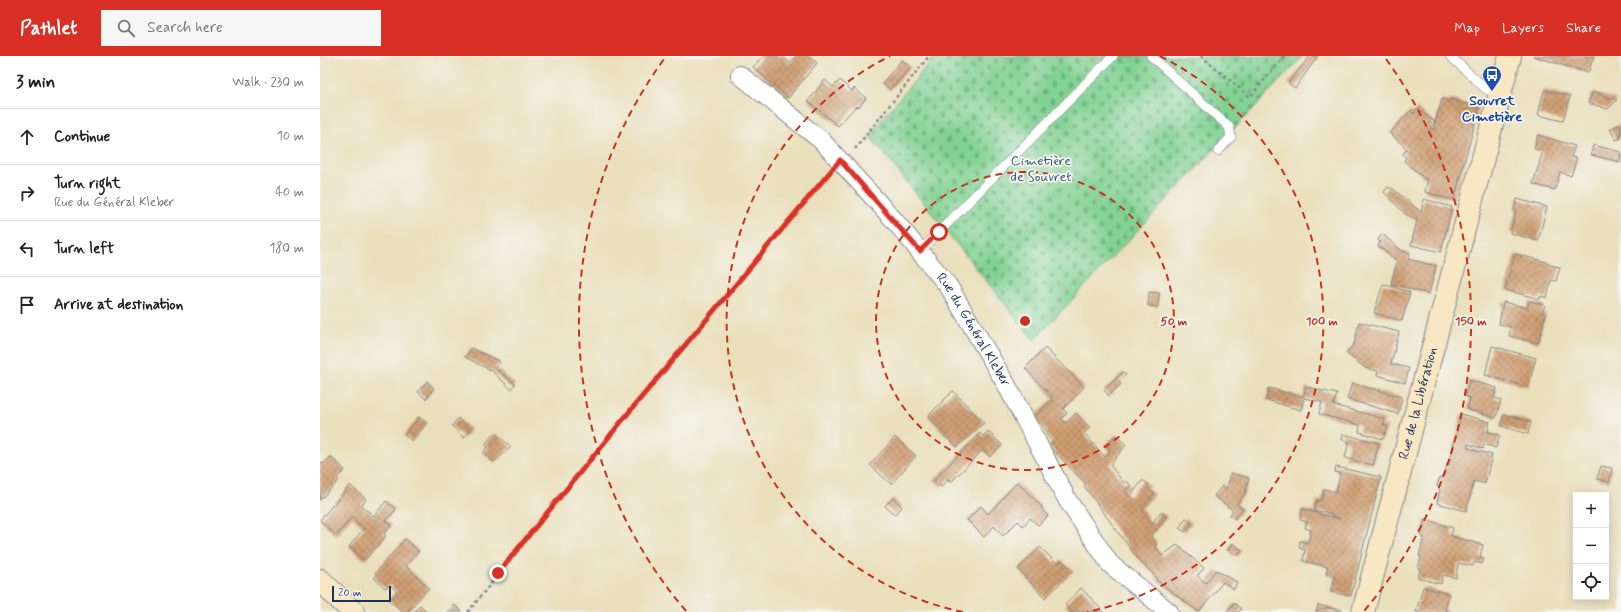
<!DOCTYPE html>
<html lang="en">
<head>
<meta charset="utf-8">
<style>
  body { margin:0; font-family:Mynerve,sans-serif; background:#f6f6f6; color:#222 }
  .controls { position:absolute; right:12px; bottom:12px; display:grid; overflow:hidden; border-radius:0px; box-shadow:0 2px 10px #0003 }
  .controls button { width:36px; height:36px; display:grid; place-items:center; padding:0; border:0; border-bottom:1px solid #e0e0e0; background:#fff; color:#222; font:20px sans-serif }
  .scale { position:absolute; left:12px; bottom:10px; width:59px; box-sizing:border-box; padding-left:4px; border:2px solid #1b2f5e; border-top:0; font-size:11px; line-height:14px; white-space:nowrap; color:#1b2f5e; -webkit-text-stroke:3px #f6f6f2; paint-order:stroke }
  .stop { position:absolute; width:12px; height:12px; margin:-9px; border:3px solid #d93025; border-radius:50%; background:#fff }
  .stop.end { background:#d93025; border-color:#fff; box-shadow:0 1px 4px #0008 }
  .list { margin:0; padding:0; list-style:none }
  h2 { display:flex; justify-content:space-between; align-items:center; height:52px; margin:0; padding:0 16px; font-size:17px }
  h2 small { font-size:13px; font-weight:400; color:#767676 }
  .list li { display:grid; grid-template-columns:26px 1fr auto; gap:12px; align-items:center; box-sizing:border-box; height:56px; padding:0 16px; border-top:1px solid #e0e0e0 }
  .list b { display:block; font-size:15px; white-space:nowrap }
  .list p { margin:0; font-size:13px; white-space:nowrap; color:#767676 }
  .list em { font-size:13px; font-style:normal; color:#767676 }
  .icon { flex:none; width:22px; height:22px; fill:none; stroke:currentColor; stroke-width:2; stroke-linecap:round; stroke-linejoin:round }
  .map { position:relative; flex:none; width:1301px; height:556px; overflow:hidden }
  header { display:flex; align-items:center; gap:24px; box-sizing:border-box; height:56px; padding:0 20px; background:#d93025; color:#fff }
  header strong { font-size:19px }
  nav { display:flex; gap:22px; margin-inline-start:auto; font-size:14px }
  .search { width:280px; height:36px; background:#f6f6f6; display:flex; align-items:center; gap:10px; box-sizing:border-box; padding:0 14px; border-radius:0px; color:#767676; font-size:15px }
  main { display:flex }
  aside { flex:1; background:#fff }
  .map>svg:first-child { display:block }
  .cemetery { fill:url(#cemetery-stones); stroke:#4e8078 }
  .building { fill:url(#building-cross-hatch) }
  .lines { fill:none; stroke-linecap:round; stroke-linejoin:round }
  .service-casing { stroke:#82878c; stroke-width:10 }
  .minor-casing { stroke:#82878c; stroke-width:20 }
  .secondary-casing { stroke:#82878c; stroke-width:24 }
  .path { stroke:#82878c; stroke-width:2.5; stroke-dasharray:3 3; stroke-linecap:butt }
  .service { stroke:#fff; stroke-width:9 }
  .minor { stroke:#fff; stroke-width:18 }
  .secondary { stroke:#f8e7c3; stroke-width:22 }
  .route { stroke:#d93025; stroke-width:5 }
  .ring { fill:none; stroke:#c8321e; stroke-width:2; stroke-dasharray:7 5 }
  .labels { text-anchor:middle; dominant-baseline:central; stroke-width:3.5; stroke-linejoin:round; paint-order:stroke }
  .transit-label { font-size:14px; font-weight:bold; fill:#164399; stroke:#f6f6f2 }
  .park-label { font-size:14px; fill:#34586b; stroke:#f6f6f2 }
  .street-label { font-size:14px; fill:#1b2f5e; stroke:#f6f6f2 }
  .centre { fill:#c8321e; stroke:#f6f6f2; stroke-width:2 }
  .ring-label { font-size:12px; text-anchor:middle; font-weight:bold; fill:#c8321e; stroke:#f6f6f2; stroke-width:3.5; stroke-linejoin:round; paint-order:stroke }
</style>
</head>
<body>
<header>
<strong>Pathlet</strong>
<div class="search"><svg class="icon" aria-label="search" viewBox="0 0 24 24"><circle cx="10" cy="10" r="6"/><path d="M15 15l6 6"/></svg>Search here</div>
<nav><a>Map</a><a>Layers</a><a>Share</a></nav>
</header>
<main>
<aside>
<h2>3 min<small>Walk · 230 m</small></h2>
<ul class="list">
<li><svg class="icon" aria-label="ahead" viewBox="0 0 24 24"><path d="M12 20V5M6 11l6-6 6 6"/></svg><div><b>Continue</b></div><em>10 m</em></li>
<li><svg class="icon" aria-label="right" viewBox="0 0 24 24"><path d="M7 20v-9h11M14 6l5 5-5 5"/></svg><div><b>Turn right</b><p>Rue du Général Kleber</p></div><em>40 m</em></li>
<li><svg class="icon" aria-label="left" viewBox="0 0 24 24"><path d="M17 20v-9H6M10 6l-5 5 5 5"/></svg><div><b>Turn left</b></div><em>180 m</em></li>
<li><svg class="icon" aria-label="arrive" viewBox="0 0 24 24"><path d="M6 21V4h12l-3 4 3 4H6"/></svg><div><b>Arrive at destination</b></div></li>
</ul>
</aside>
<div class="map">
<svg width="1301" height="556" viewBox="0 0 1301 556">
  <defs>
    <pattern id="cemetery-stones" width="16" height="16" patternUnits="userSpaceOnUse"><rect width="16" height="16" fill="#81d293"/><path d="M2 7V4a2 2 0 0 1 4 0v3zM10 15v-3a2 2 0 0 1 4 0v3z" fill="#69ab7b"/></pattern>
    <pattern id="building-cross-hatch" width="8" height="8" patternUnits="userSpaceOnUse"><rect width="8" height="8" fill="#d09f72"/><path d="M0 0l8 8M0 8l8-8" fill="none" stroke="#a88261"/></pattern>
  </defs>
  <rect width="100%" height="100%" fill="#f6f6f2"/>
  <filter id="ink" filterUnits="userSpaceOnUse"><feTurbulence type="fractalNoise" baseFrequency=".025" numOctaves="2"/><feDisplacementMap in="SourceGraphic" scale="8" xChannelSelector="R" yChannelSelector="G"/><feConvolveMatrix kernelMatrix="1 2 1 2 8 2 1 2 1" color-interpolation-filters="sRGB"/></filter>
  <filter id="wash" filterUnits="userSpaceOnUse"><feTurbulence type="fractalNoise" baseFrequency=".012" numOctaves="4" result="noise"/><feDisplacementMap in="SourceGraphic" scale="16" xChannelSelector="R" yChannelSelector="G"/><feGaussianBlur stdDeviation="0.9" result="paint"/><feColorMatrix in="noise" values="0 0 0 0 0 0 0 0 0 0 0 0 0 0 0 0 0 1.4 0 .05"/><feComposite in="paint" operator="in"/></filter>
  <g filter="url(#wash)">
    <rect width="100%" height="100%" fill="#eadfbb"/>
    <path class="cemetery" d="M 615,0 L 983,0 L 714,284 L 549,79 Z"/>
    <g id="blocks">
      <g class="building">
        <path d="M 443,0 L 462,0 L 470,7 L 476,0 L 489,0 L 497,7 L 468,42 L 433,11 Z"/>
        <path d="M 990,0 L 998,0 L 975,32 L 968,27 Z"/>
        <path d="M 1213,0 L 1274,0 L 1268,17 Z"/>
        <path d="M 582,4 L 591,11 L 570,34 L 562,27 Z"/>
        <path d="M 505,24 L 513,31 L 520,24 L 532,35 L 534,32 L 546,42 L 539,51 L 536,50 L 518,70 L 488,45 Z"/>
        <path d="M 1224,34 L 1250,40 L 1243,65 L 1218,59 Z"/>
        <path d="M 1273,36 L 1297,44 L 1288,53 L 1268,47 Z"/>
        <path d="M 1122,43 L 1129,46 L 1130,43 L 1159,52 L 1134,144 L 1105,136 L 1108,123 L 1104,122 L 1084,105 L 1086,102 L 1083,98 L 1087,93 L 1070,77 L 1091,54 L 1093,58 L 1097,52 L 1115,66 L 1110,72 L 1113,74 Z"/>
        <path d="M 1300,68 L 1301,82 L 1296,84 L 1290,73 Z"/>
        <path d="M 1218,79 L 1255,90 L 1251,101 L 1257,102 L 1251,120 L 1240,116 L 1235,134 L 1213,128 L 1223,95 L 1214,93 Z"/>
        <path d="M 1273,89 L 1301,96 L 1300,106 L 1271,99 Z"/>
        <path d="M 1068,131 L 1073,133 L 1101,156 L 1104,143 L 1132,151 L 1121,196 L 1091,189 L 1097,164 L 1085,158 L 1064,136 Z"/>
        <path d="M 1197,143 L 1227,151 L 1218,185 L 1190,177 L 1196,155 L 1194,154 Z"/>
        <path d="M 1062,178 L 1082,195 L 1090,197 L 1088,203 L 1116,210 L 1109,238 L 1071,228 L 1077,205 L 1058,190 L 1060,186 L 1058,184 Z"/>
        <path d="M 1195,198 L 1230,207 L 1230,209 L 1240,211 L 1236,225 L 1231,224 L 1227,242 L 1221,240 L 1220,243 L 1185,234 Z"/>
        <path d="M 1063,228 L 1090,236 L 1082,265 L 1054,257 Z"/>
        <path d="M 829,236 L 839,237 L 838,251 L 828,250 Z"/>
        <path d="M 1209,245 L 1225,249 L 1222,257 L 1226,258 L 1218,287 L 1189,280 L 1191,271 L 1179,268 L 1183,246 L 1207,252 Z"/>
        <path d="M 1039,266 L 1079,276 L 1071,308 L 1089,312 L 1085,327 L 1057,319 L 1058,315 L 1045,312 L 1026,297 L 1034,288 Z"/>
        <path d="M 1172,290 L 1216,302 L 1208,331 L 1165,319 Z"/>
        <path d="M 151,292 L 180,306 L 175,312 L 195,328 L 191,333 L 172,315 L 145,301 Z"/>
        <path d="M 725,292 L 764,331 L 743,353 L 747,357 L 741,363 L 746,367 L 756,357 L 770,372 L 764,377 L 785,401 L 790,395 L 785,389 L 796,379 L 806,389 L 790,409 L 804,427 L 807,425 L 811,430 L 805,434 L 809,441 L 823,424 L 829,429 L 827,431 L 834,438 L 822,453 L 832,468 L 840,456 L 847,461 L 831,480 L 837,488 L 835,490 L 842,500 L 857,489 L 884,512 L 877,520 L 886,527 L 896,514 L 917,526 L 914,533 L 903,526 L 879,556 L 836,524 L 837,522 L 817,502 L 764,430 L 766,428 L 729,390 L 733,386 L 726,378 L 728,376 L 714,361 L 733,342 L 705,312 Z"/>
        <path d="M 803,316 L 806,319 L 799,326 L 801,328 L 789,340 L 784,334 Z"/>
        <path d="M 1149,324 L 1177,332 L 1174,342 L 1181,344 L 1176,362 L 1147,353 L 1150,342 L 1145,340 Z"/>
        <path d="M 107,325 L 114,332 L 106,343 L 98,336 Z"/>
        <path d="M 1032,327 L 1082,341 L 1078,358 L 1027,343 Z"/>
        <path d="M 986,331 L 1017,338 L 1013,349 L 1065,363 L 1063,369 L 1068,370 L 1063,383 L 1039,376 L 1040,369 L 999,358 L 1002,346 L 984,342 L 981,354 L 946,344 L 949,332 L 983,341 Z"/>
        <path d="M 633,335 L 664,367 L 637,391 L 608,360 Z"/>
        <path d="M 1141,358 L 1170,366 L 1168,376 L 1180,379 L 1176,392 L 1164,388 L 1163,393 L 1148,388 L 1148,392 L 1172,399 L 1165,428 L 1154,425 L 1146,455 L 1117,447 L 1120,434 L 1117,430 L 1119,423 L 1124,420 L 1127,408 L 1129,409 Z"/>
        <path d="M 1184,358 L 1211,366 L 1208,378 L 1181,370 Z"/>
        <path d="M 99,361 L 107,367 L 92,385 L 84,379 Z"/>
        <path d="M 138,362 L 151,374 L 144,382 L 132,370 Z"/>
        <path d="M 668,375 L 682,389 L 670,401 L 663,394 L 631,426 L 629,423 L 621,431 L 614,424 L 660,377 L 663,380 Z"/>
        <path d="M 175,377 L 191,391 L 174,406 L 163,397 L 168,391 L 165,388 Z"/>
        <path d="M 1023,378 L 1059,387 L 1053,409 L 1025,402 L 1029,386 L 1022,384 Z"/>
        <path d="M 575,381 L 596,400 L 571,428 L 550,409 Z"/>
        <path d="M 11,401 L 25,414 L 17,422 L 19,424 L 0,444 L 0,408 L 1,406 L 3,408 Z"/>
        <path d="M 1281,410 L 1292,412 L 1289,426 L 1277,423 Z"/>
        <path d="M 1016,411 L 1061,421 L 1031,540 L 1011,536 L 1015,521 L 1006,518 L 1008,511 L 983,505 L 985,494 L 979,492 L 980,485 L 988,487 L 991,474 L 985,472 L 987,466 L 980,464 L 982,453 L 1020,463 L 1006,456 L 994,455 L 997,444 L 1001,445 L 1004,433 L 1016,436 L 1020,419 L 1019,417 L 1015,416 Z"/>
        <path d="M 911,417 L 929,422 L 925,438 L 917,448 L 923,453 L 915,463 L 910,459 L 913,454 L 894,440 L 902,430 L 907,432 Z"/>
        <path d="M 697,426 L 722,451 L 721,452 L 728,460 L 718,469 L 710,462 L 703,470 L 698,465 L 683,480 L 674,470 L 664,481 L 647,464 L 661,450 L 668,458 Z"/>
        <path d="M 30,429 L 46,443 L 41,450 L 54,460 L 66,445 L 76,453 L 66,465 L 72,469 L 64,478 L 66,480 L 45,504 L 29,491 L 44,472 L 37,466 L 32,461 L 16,480 L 0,464 Z"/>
        <path d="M 573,442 L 582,451 L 575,459 L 565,450 Z"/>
        <path d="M 866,462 L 872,467 L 865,476 L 859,472 Z"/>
        <path d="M 1105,463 L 1133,472 L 1131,480 L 1163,489 L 1160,501 L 1164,502 L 1162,508 L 1154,506 L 1153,510 L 1138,507 L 1136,522 L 1123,519 L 1121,528 L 1098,522 L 1100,513 L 1098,513 L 1101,501 L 1099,500 L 1104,481 L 1101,480 Z"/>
        <path d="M 85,483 L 99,495 L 86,510 L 109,532 L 87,556 L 83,556 L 69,544 L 77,535 L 70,529 L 65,532 L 54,522 L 57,519 L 55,517 Z"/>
        <path d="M 912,487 L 922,494 L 918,500 L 908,494 Z"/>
        <path d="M 720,491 L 737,508 L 742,504 L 753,515 L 725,542 L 698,513 Z"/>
        <path d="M 1103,531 L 1129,538 L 1125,554 L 1131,556 L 1096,556 Z"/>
        <path d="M 761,532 L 784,556 L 752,556 L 745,549 Z"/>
        <path d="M 914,547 L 921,553 L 919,556 L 907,556 Z"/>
        <path d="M 100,549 L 107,556 L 94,556 Z"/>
        <path d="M 134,549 L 142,556 L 128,556 Z"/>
        <path d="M 998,549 L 1023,555 L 1023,556 L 996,556 Z"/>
      </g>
    </g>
  </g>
  <g filter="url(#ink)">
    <use href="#blocks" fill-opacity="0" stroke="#82878c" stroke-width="1"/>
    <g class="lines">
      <defs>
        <g id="service">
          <path d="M 831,0 L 909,71 L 911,81 L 898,95"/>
          <path d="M 1130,0 L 1166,33 L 1179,38"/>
          <path d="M 600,195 L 793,0"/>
        </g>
        <g id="minor">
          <path id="s1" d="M 420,19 L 502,85 L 574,164 L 629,231 L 686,328 L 748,445 L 790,508 L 849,556"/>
        </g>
        <g id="secondary">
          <path d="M 0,524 L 33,556"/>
          <path id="s2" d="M 1043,556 L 1190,0"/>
        </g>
      </defs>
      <use href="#service" class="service-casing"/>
      <use href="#minor" class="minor-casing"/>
      <use href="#secondary" class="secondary-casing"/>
      <g class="path">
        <path d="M 881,0 L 930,41 L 964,0"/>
        <path d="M 535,93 L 609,0"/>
        <path d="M 148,556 L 310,355 L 508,118"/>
      </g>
      <use href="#service" class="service"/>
      <use href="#minor" class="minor"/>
      <use href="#secondary" class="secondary"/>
    </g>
  </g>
  <g class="lines" filter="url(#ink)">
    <path class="route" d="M 178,517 L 310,355 L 520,104 L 600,195 L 619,176"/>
  </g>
  <g class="ring">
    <circle cx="705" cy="265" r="149"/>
    <path d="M643 556A297 297 0 0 1 570 0M840 0A297 297 0 0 1 767 556"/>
    <path d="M366 555A446 446 0 0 1 344 3M1066 3A446 446 0 0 1 1044 555"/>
  </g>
  <defs>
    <symbol id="bus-pin" viewBox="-11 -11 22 30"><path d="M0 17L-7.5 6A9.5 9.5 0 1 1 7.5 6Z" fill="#1a4fb4" stroke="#f6f6f2"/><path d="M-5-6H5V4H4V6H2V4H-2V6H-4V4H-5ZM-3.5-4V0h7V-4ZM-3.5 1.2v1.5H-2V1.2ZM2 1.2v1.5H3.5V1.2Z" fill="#fff"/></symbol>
  </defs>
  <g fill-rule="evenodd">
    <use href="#bus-pin" x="1161" y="8" width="22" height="30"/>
  </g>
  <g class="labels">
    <g class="transit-label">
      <text x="1172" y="45">Souvret<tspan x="1172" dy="16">Cimetière</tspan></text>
    </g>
    <g class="park-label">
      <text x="721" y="105">Cimetière<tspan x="721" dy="16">de Souvret</tspan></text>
    </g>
    <g class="street-label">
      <text stroke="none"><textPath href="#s1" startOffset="348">Rue du Général Kleber</textPath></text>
      <text stroke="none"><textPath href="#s2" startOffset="216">Rue de la Libération</textPath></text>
    </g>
  </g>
  <circle cx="705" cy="265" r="6" class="centre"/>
  <g class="ring-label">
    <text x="854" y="269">50 m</text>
    <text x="1002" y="269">100 m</text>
    <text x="1151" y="269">150 m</text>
  </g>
</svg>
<div class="controls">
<button>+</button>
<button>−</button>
<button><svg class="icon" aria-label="locate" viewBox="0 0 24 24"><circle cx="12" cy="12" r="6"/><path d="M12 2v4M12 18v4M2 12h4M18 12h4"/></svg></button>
</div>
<div class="scale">20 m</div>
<div class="stop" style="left:619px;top:176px"></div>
<div class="stop end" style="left:178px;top:517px"></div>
</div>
</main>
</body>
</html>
